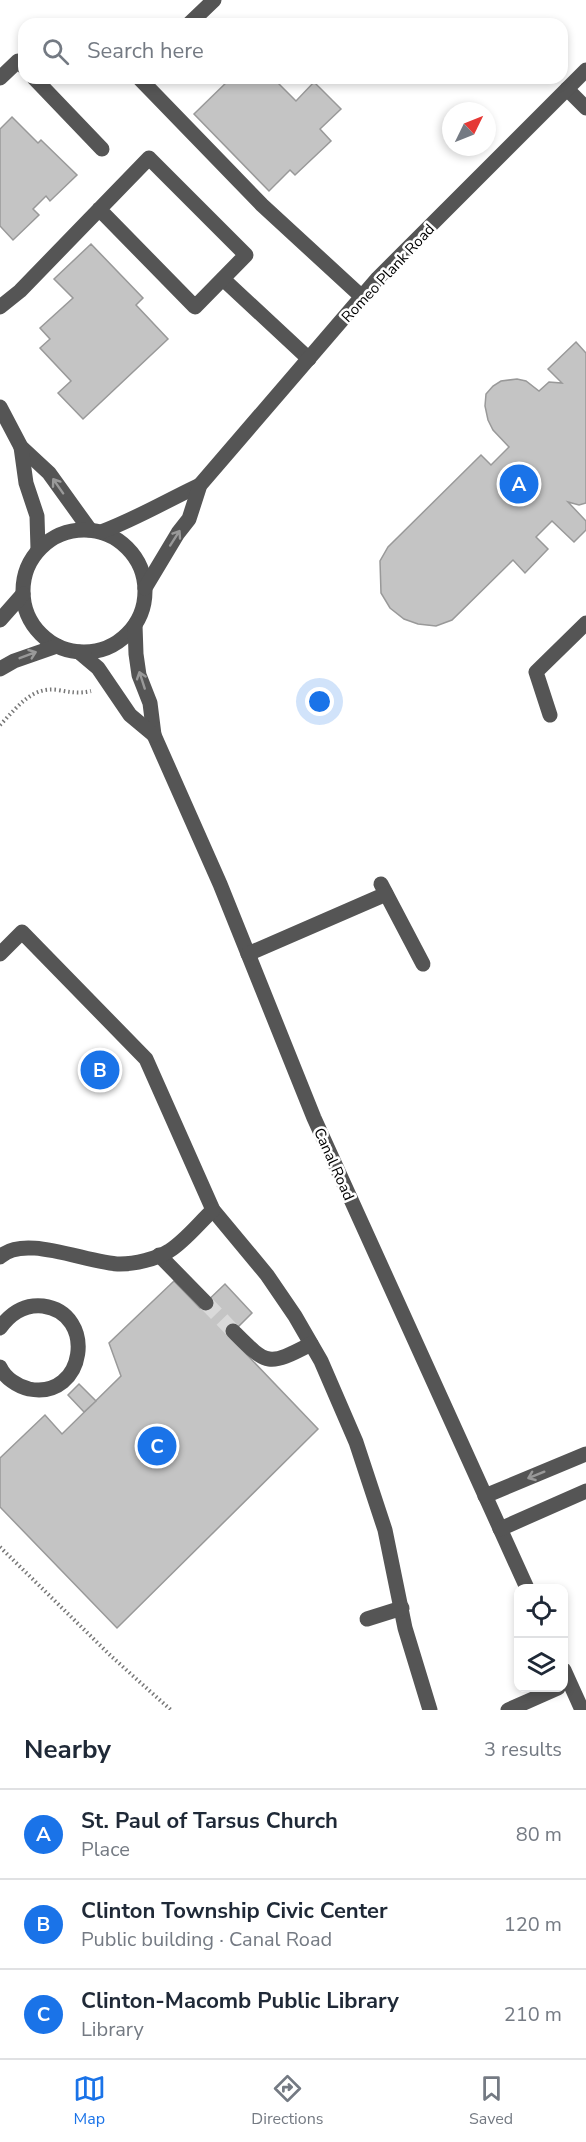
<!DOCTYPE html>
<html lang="en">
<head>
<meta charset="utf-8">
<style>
  body { margin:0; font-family:"Nunito Sans",sans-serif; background:#f2f2f3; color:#1f2937 }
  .controls { position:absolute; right:18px; bottom:18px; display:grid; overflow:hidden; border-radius:12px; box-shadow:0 3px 9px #0003 }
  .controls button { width:54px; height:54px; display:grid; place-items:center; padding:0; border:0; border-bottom:2px solid #e0e1e3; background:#fff; color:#1f2937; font:30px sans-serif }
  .compass { position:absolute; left:442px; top:102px; width:54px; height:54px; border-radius:50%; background:#fff; box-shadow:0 3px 9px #0003; rotate:47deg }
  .you { position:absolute; left:320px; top:702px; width:21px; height:21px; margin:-15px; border:4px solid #fff; border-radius:50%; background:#1a73e8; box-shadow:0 0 0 9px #1a73e833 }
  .badge { display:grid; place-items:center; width:39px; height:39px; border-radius:50%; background:#1a73e8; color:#fff; font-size:20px; font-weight:700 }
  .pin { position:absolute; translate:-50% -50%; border:3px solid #fff; box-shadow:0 2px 6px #0006 }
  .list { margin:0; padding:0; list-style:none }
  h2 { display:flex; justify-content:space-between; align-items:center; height:78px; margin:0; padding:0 24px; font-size:26px }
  h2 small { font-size:20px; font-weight:400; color:#747a83 }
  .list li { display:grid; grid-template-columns:39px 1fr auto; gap:18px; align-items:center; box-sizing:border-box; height:90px; padding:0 24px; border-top:2px solid #e0e1e3 }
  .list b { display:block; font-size:22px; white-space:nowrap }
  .list p { margin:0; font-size:20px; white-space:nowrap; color:#747a83 }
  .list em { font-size:20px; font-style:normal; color:#747a83 }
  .icon { flex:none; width:33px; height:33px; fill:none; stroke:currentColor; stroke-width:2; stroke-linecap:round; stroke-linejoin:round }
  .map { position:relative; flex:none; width:586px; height:1710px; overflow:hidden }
  .search { position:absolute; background:#fff; box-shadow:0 3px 9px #0003; left:18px; right:18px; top:18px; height:66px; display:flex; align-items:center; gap:15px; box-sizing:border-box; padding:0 21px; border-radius:18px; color:#747a83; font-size:22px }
  .sheet { height:348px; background:#fff }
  nav { display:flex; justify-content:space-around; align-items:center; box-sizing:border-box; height:84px; border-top:2px solid #e0e1e3; background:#fff; font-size:16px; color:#747a83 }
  nav a { display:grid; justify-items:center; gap:3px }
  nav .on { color:#1a73e8 }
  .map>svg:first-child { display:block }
  .building { fill:#c4c4c4; stroke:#999; stroke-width:1.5 }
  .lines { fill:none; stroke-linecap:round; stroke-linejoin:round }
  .minor-tunnel { stroke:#d9d9d9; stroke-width:15; stroke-dasharray:15 8; stroke-linecap:butt }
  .path { stroke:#777; stroke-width:4; stroke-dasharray:1.5 3; stroke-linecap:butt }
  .minor { stroke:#555; stroke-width:15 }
  .oneway { stroke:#999 }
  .labels { text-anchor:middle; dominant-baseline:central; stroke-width:5; stroke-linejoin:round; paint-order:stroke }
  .street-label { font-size:15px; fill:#000; stroke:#fff }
</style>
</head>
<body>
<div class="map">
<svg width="586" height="1710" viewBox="0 0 586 1710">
  <rect width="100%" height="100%" fill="#fff"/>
  <g class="building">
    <path d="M 231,78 L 273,78 L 296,101 L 314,82 L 341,109 L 320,129 L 331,141 L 295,175 L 290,170 L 269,191 L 194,114 Z"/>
    <path d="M 12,117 L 38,143 L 41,140 L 77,175 L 50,201 L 46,196 L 33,209 L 39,215 L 13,240 L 0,226 L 0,129 Z"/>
    <path d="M 91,244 L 143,298 L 136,305 L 168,339 L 83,419 L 58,393 L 71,381 L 40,348 L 50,339 L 40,328 L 73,298 L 54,279 Z"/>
    <path d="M 576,342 L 586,353 L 586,503 L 579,505 L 568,502 L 586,521 L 586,530 L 574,542 L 552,521 L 536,537 L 548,549 L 525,573 L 513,560 L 452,620 L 436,626 L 418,624 L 404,619 L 390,608 L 381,593 L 380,561 L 388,547 L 481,455 L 491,465 L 509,447 L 493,430 L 488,420 L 485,406 L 486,394 L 493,386 L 501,381 L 517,379 L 526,381 L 539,391 L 549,382 L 562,383 L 548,369 Z"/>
    <path d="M 174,1281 L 200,1308 L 225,1284 L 252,1313 L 229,1336 L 318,1429 L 117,1628 L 0,1507 L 0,1458 L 45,1415 L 62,1434 L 121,1376 L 109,1343 Z"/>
    <path d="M 79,1384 L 96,1401 L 84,1412 L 68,1395 Z"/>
  </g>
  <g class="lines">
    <path class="minor-tunnel" d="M 206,1303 L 233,1331"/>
    <g class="path">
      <path d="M 0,725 C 17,708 31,686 58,690 C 70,692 79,694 91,691"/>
      <path d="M 0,1547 L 112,1657 L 171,1710"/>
    </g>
    <g class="minor">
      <path d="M 189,24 L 214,0"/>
      <path d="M 0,78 L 18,61 L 24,67"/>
      <path d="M 34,78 L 102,149"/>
      <path d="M 139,78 L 262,205 L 362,297"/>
      <path d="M 567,89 L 586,108"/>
      <path d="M 223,279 L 309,359"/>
      <path d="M 0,307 L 20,291 L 149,158 L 246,255 L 195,307 L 99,209"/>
      <path d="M 0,407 L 21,447 L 49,473 L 90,530"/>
      <path d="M 21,447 L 26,483 L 37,516 L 38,549"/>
      <circle cx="84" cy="591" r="61"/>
      <path d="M 101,532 C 136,519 166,501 200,485"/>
      <path d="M 145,588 L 178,533 L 189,519 L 200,485 L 378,278 L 586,70"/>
      <path d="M 0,620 L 23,594"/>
      <path d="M 135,625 L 136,654 L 139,675 L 150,703 L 154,735 L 220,884 L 314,1118 L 527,1588"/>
      <path d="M 79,652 L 98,668 L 130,715 L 154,735"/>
      <path d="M 0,669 L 14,661 L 57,646"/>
      <path d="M 550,715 L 536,672 L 586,623"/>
      <path d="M 381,884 L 423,964"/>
      <path d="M 0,954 L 22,932 L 146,1059 L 213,1210 L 267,1275 L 295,1316 L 321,1361 L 356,1442 L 385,1530 L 405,1628 L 430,1710"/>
      <path d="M 248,954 L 386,894"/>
      <path d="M 159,1255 L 206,1303"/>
      <path d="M 0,1257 C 24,1233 89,1264 120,1264 C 134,1264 157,1259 169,1251 C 185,1241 199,1223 213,1210"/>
      <path d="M 0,1328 C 10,1314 24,1304 43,1306 C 97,1313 86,1400 29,1389 C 17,1386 5,1378 0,1367"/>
      <path d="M 233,1331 C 267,1365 267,1367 311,1344"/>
      <path d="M 485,1496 L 586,1454"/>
      <path d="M 500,1529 L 586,1491"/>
      <path d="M 367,1619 L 402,1608"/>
      <path d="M 564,1670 L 582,1710"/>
      <path d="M 508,1710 L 558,1688"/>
    </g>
  </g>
  <defs><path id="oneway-shaft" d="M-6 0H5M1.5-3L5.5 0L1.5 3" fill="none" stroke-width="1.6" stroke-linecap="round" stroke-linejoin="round" transform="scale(1.5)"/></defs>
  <g class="oneway">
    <use href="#oneway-shaft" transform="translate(58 486) rotate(-125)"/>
    <use href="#oneway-shaft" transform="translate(175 538) rotate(-57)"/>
    <use href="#oneway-shaft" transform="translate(28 655) rotate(-21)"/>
    <use href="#oneway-shaft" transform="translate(142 680) rotate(-108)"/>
    <use href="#oneway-shaft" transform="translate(536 1475) rotate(158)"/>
  </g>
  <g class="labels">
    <g class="street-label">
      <text transform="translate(388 273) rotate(-47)">Romeo Plank Road</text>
      <text transform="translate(334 1164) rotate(66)">Canal Road</text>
    </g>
  </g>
</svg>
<div class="controls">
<button><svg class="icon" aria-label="locate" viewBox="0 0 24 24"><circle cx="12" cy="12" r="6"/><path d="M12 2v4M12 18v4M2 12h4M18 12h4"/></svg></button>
<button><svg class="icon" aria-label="layers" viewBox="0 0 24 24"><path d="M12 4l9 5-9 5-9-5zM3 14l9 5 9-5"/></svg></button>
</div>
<svg class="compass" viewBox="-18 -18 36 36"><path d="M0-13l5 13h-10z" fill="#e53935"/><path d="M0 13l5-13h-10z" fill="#747a83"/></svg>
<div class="you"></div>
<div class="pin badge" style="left:519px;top:484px">A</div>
<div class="pin badge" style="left:100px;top:1070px">B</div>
<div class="pin badge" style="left:157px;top:1446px">C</div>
<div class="search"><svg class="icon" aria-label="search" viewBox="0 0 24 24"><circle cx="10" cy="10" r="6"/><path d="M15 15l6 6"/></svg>Search here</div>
</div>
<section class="sheet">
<h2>Nearby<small>3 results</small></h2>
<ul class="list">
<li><span class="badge">A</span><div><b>St. Paul of Tarsus Church</b><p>Place</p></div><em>80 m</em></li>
<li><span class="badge">B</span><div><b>Clinton Township Civic Center</b><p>Public building · Canal Road</p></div><em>120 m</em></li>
<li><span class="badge">C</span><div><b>Clinton-Macomb Public Library</b><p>Library</p></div><em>210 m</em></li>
</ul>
</section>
<nav>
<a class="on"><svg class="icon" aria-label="map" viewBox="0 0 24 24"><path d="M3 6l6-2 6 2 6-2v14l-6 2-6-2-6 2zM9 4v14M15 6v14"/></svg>Map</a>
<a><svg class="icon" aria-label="directions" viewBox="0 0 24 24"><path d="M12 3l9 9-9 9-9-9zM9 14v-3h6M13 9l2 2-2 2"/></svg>Directions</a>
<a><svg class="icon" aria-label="saved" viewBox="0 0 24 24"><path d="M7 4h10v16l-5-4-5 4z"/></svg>Saved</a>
</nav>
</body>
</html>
